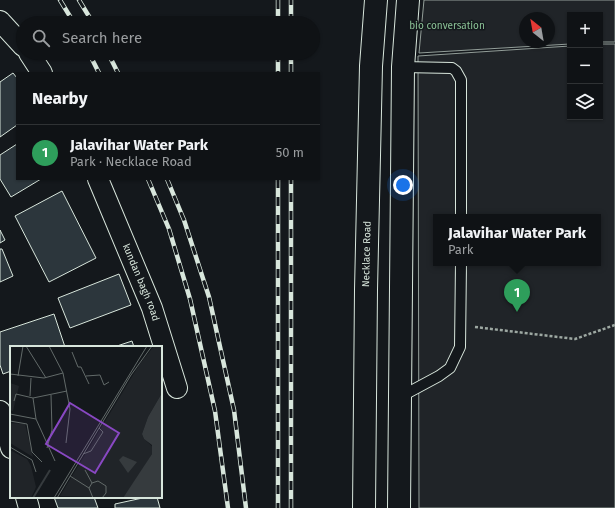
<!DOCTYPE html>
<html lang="en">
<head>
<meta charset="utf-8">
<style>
  body { margin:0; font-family:"Fira Sans",sans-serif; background:#1d2022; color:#f1f3f6 }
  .controls { position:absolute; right:12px; top:12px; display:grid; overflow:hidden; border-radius:0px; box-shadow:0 1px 3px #0004 }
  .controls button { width:36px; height:36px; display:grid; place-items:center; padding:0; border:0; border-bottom:1px solid #2f3234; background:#0f1215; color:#f1f3f6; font:20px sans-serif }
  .compass { position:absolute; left:519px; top:12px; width:36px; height:36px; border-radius:50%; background:#0f1215; box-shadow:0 1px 3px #0004; rotate:329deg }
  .you { position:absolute; left:403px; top:185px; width:14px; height:14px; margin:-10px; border:3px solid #fff; border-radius:50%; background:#1a73e8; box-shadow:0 0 0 6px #1a73e833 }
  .badge { display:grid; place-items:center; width:26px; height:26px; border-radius:50%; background:#1a73e8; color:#fff; font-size:13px; font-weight:700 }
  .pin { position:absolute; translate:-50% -33px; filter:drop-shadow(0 1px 2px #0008) }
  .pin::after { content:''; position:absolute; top:21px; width:14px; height:12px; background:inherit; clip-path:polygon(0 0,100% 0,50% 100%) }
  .popup { position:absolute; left:433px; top:214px; width:168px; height:52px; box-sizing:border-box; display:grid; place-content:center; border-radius:0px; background:#0f1215; filter:drop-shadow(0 1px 3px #0005); font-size:13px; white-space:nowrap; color:#9b9ea0 }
  .popup b { font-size:15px; color:#f1f3f6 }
  .popup::after { content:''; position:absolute; left:50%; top:100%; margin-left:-8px; border:8px solid transparent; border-top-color:#0f1215 }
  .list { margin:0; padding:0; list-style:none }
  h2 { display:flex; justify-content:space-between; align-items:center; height:52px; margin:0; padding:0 16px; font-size:17px }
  h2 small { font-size:13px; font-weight:400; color:#9b9ea0 }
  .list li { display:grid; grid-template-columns:26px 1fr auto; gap:12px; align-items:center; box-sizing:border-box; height:56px; padding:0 16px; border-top:1px solid #2f3234 }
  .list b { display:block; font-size:15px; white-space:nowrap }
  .list p { margin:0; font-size:13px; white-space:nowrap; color:#9b9ea0 }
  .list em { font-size:13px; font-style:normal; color:#9b9ea0 }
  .icon { flex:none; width:22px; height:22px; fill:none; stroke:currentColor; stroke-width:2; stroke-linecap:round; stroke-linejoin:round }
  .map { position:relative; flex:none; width:615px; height:508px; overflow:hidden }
  .search { position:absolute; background:#0f1215; box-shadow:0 1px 3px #0004; left:16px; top:16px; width:304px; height:44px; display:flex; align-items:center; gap:10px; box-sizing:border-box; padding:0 14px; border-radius:22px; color:#9b9ea0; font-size:15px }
  .panel { position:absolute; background:#0f1215; box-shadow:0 1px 3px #0004; left:16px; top:72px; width:304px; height:108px; border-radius:0px }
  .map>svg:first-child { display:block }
  .green { fill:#202428; stroke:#939e99; fill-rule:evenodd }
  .building { fill:#2c363c; stroke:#d8e6dc }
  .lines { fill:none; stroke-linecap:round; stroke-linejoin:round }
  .service-casing { stroke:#d8e6dc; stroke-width:12 }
  .minor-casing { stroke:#d8e6dc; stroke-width:22 }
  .secondary-casing { stroke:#d8e6dc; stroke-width:24 }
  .path { stroke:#9da8a2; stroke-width:2.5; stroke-dasharray:3 2; stroke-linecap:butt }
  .service { stroke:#14181c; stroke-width:10 }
  .minor { stroke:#14181c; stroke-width:20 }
  .secondary { stroke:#14181c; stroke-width:22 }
  .rail-casing { stroke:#d8e6dc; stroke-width:4.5 }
  .rail { stroke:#14181c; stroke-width:3; stroke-dasharray:9; stroke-linecap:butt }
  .labels { text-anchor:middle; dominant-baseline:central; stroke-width:3; stroke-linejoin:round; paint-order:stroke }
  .park-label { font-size:10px; fill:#8ac095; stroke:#14181c }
  .street-label { font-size:10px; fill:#d8e6dc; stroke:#14181c }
  .inset-river { fill:none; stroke:#363b3e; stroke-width:2 }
  .inset-road { fill:none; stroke:#626a69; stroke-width:1 }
  .view { fill:#8948c3; fill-opacity:0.15; stroke:#8948c3; stroke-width:2 }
  .inset-edge { fill:none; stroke:#d8e6dc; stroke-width:2 }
</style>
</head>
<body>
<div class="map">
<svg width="615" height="508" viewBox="0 0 615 508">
  <rect width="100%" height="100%" fill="#14181c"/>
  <g class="green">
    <path d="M 424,0 L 615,0 L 615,42 L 600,42 L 600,15 L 570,15 L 570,44 L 419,53 ZM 525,18 L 549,18 L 549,42 L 525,42 Z"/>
    <path d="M 600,44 L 615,44 L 615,508 L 419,508 L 418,56 L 570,46 L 570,117 L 600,117 ZM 436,217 L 598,217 L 598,263 L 436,263 Z"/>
  </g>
  <g class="building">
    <path d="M 13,73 L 17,78 L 17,125 L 0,137 L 0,82 Z"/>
    <path d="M 17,144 L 17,179 L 41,179 L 11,197 L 0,179 L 0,155 Z"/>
    <path d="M 62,191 L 96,258 L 49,282 L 15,216 Z"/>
    <path d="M 0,230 L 5,240 L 0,243 Z"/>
    <path d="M 0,249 L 2,249 L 13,276 L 0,282 Z"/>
    <path d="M 119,274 L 131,305 L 70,328 L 58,298 Z"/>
    <path d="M 54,314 L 65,347 L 11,347 L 11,371 L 3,374 L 0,365 L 0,332 Z"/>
    <path d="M 132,341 L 134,347 L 114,347 Z"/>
    <path d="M 54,497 L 94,497 L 98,508 L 58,508 Z"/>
    <path d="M 147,497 L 157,497 L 160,508 L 115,508 L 115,504 Z"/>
  </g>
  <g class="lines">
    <defs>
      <g id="service">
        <path d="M 403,67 L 452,68 L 456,71 L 461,80 L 461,217"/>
        <path d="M 400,397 L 439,376 L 450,368 L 460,347 L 461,263"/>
      </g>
      <g id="minor">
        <path d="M 0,21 L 23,46"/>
        <path d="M 29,53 L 42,73"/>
        <path id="s1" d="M 98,179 L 152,308 L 177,388"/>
        <path d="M 0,411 L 11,448"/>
        <path d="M 26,497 L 29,508"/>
      </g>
      <g id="secondary">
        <path id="s2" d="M 364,508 L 366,290 L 371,66 L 376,0"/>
        <path d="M 399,508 L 403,67 L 408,0"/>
      </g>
    </defs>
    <use href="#service" class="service-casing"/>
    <use href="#minor" class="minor-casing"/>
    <use href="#secondary" class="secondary-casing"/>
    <path class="path" d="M 475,327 L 575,339 L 615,325"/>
    <use href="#service" class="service"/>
    <use href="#minor" class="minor"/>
    <use href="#secondary" class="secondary"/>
    <defs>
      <g id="rail">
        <path d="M 60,0 L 74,23"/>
        <path d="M 79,0 L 93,23"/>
        <path d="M 278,0 L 278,23"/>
        <path d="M 291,23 L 291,0"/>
        <path d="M 89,53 L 99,73"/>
        <path d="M 108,53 L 118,73"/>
        <path d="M 278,53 L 278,73"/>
        <path d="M 291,73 L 291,53"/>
        <path d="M 148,179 L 169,229 L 190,299 L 215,411 L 228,508"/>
        <path d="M 167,179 L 184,220 L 209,297 L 234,410 L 246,508"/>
        <path d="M 278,179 L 278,508"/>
        <path d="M 291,508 L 291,179"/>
      </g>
    </defs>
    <use href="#rail" class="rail-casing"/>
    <use href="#rail" class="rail"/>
  </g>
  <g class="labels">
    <g class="park-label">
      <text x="447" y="26">bio conversation</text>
    </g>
    <g class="street-label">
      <text stroke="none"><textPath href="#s2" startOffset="254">Necklace Road</textPath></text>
      <text stroke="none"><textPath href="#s1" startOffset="112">kundan bagh road</textPath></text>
    </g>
  </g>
  <g transform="translate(10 346)">
    <rect width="152" height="152" fill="#14181c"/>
    <path d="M 144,0 L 152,0 L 152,47 L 138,71 L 132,88 L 134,93 L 143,101 L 142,108 L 131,126 L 113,152 L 50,150 L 129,19 ZM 0,37 L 9,40 L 3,65 L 0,64 ZM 0,77 L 15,78 L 23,111 L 0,97 ZM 0,104 L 17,113 L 21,120 L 26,141 L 21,152 L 0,152 Z" fill="#202428"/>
    <path d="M 152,47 L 152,152 L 113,152 L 142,108 L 142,99 L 134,93 L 132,88 L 138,71 ZM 113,110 L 127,116 L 118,127 L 109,114 Z" fill="#363b3e"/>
    <path class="inset-river" d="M 23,152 L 40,124"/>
    <path class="inset-road" d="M 16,0 L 36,32M 39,0 L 53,27M 62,6 L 68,21 L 71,21 L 79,38M 0,28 L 34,32 L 53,27 L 60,63 L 56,97M 8,30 L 13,0M 76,30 L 90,29 L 94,39 L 99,36M 20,50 L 21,32M 23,52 L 57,45M 4,55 L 6,48 L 23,52 L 26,73 L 45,115M 0,68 L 26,73M 0,75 L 17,78 L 22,106 L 32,116M 0,101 L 22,114 L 26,126M 37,102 L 42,84 L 41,49M 73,108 L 81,105 L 93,86 L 89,82M 75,124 L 82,137M 60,130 L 79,142M 44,152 L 137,0M 47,152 L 121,29 L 142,0M 83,152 L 79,142 L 82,137 L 88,135 L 96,140 L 96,147 L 92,152"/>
    <path class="view" d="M 60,57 L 109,87 L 85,127 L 36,98 Z"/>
    <rect width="152" height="152" class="inset-edge"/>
  </g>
</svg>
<div class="controls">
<button>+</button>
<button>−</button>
<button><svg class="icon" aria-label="layers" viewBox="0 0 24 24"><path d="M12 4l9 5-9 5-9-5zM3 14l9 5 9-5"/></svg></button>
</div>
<svg class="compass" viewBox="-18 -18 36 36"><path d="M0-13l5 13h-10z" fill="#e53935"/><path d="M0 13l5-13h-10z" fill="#9b9ea0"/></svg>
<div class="you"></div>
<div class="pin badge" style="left:517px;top:312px;background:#2e9e5b">1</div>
<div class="popup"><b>Jalavihar Water Park</b>Park</div>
<div class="search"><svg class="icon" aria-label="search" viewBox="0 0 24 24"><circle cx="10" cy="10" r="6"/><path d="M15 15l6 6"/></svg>Search here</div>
<section class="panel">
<h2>Nearby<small></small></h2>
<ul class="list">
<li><span class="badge" style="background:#2e9e5b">1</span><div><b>Jalavihar Water Park</b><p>Park · Necklace Road</p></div><em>50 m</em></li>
</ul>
</section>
</div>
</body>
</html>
